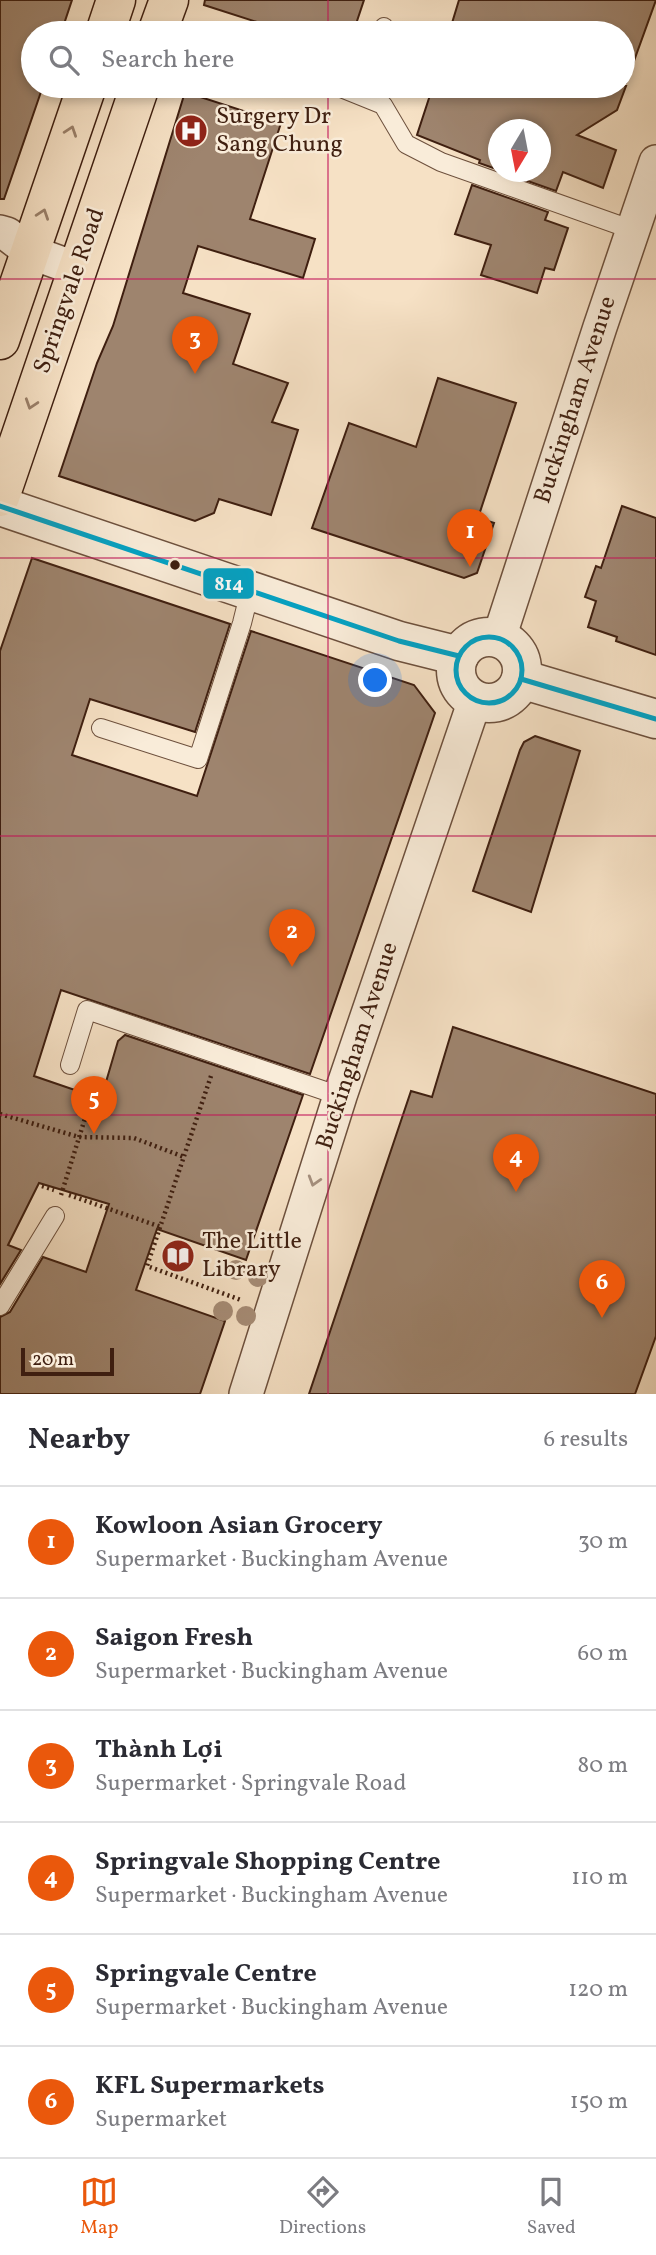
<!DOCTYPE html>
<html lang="en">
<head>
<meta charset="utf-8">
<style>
  body { margin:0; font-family:Vollkorn,serif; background:#f2f2f3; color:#2b2b33 }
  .compass { position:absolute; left:488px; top:119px; width:63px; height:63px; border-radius:50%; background:#fff; box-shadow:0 4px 10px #0003; rotate:190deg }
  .scale { position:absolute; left:21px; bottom:18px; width:93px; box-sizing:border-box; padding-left:7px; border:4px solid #3f1f10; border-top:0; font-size:19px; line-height:24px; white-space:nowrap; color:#3f1f10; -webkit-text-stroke:5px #f9ecd9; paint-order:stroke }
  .you { position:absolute; left:376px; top:681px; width:24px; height:24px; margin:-18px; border:5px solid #fff; border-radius:50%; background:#1a73e8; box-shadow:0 0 0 10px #1a73e833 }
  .badge { display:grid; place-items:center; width:46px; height:46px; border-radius:50%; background:#ea580c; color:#fff; font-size:23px; font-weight:700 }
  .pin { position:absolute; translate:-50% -58px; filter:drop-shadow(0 2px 4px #0008) }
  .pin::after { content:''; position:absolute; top:37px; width:24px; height:21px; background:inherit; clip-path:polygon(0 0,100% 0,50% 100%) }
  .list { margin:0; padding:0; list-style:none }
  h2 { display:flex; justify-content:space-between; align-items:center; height:91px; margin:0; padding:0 28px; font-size:30px }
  h2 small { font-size:23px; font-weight:400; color:#7c7c81 }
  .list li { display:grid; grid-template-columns:46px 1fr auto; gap:21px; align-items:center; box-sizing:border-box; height:112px; padding:0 28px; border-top:2px solid #e1e1e2 }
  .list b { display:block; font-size:26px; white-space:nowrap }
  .list p { margin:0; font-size:23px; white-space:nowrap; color:#7c7c81 }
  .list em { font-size:23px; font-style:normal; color:#7c7c81 }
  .icon { flex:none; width:38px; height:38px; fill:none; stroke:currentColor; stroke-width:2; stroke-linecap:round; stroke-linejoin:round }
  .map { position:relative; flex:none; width:656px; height:1394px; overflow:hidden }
  .search { position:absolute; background:#fff; box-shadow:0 4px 10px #0003; left:21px; right:21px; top:21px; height:77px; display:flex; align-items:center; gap:18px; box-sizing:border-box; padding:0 24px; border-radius:38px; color:#7c7c81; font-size:26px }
  .sheet { height:763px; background:#fff }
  nav { display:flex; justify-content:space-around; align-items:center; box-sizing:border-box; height:98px; border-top:2px solid #e1e1e2; background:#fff; font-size:19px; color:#7c7c81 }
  nav a { display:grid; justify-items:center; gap:4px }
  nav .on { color:#ea580c }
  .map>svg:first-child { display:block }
  .building { fill:#9e846e; stroke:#3f1f10; stroke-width:2 }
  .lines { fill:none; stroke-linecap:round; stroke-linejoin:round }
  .service-casing { stroke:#6d503d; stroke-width:20 }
  .minor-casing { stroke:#6d503d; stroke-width:36 }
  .tertiary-casing { stroke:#6d503d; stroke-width:41 }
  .trunk-casing { stroke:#3f1f10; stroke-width:41 }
  .path { stroke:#3f1f10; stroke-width:4.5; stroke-dasharray:2 3.5; stroke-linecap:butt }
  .service { stroke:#f9ecd9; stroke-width:18 }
  .minor { stroke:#f9ecd9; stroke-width:33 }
  .tertiary { stroke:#f9ecd9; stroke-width:38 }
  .trunk { stroke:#f6e1c5; stroke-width:38 }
  .bus-1-casing { stroke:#f9ecd9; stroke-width:10 }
  .bus-1 { stroke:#03a2c4; stroke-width:5 }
  .tree { fill:#a68c76 }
  .oneway { stroke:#9a806a }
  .oneway2 { stroke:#a5907f }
  .grid { fill:none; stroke:#c2185b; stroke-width:2; stroke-opacity:0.55 }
  .bus-dot { fill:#3f1f10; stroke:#f9ecd9; stroke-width:2.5 }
  .labels { text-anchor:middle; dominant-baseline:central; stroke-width:5; stroke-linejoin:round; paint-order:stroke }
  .poi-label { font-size:24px; fill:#3f1f10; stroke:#f9ecd9; text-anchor:start }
  .street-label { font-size:24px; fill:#3f1f10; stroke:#f9ecd9 }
  .line-badge { stroke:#f9ecd9; stroke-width:2.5 }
  .badge-label { font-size:19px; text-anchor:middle; font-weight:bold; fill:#fff }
</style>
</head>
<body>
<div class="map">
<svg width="656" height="1394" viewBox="0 0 656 1394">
  <rect width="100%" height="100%" fill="#f6e1c5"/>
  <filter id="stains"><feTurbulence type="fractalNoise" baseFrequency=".00286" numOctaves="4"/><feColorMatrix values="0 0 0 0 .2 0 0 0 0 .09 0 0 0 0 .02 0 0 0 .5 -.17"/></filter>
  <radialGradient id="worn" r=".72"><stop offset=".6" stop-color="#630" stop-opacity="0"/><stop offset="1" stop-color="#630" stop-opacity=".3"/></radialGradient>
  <g class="building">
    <path d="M 0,0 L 72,0 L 61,33 L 33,33 L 33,86 L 43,86 L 4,199 L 0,199 Z"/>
    <path d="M 205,0 L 364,0 L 353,33 L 291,33 L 204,5 Z"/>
    <path d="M 459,0 L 656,0 L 626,83 L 623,83 L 623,33 L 449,33 Z"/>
    <path d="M 433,86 L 626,86 L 617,110 L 577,135 L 616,150 L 603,188 L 563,172 L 556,191 L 502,172 L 541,172 L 541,130 L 499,130 L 499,170 L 479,163 L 480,160 L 417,135 Z"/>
    <path d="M 185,92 L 281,123 L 250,219 L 315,239 L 303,278 L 198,246 L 183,293 L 250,314 L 233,364 L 288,383 L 272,422 L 298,430 L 271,515 L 219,499 L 214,513 L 195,521 L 59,476 L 97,363 L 113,326 Z"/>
    <path d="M 472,185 L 548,212 L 545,220 L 568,228 L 554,270 L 545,268 L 537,293 L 481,275 L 491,245 L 455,234 Z"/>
    <path d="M 438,378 L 516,403 L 478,518 L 494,523 L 477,573 L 464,578 L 312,528 L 349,423 L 416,447 Z"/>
    <path d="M 622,506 L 656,518 L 656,655 L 616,641 L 617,637 L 588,627 L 596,601 L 585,597 L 596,566 L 601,568 Z"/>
    <path d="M 32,558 L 230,624 L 195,732 L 90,699 L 72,755 L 197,796 L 251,631 L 414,685 L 435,713 L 310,1074 L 61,990 L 34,1076 L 101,1099 L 118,1041 L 125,1035 L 303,1095 L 246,1260 L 157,1229 L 136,1290 L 225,1321 L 200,1394 L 0,1394 L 0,1317 L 10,1312 L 43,1257 L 86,1272 L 109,1204 L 39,1183 L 8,1245 L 21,1250 L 0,1284 L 0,651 Z"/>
    <path d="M 535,736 L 580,751 L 531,912 L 473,891 L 520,750 L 524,742 Z"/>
    <path d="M 453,1027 L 656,1094 L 656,1336 L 635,1394 L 309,1394 L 411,1091 L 432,1097 Z"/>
  </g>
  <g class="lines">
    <defs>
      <g id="service">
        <path d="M 382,33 L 384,27"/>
        <path d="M 336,86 L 383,105 L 406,144 L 441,162 L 633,230"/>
        <path d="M 101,728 L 198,759 L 242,623 L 250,591"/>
        <path d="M 70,1065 L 87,1010 L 340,1096"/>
        <path d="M 0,1306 L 55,1216"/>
      </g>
      <g id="minor">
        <path d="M 0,232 L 7,234 L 30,252 L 77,269"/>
        <path d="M 499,638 L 600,327 L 656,162"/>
        <path d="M 246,1394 L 340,1096 L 475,700"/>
      </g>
      <g id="tertiary">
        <path d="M 0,506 L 399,641 L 459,656"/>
        <circle cx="489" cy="670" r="33"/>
        <path d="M 521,679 L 656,719"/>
      </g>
      <g id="trunk">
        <path d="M 105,33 L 116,0"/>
        <path d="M 157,33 L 169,0"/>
        <path d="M 0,340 L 87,86"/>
        <path d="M 0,497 L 140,86"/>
      </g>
    </defs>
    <use href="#service" class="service-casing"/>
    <use href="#minor" class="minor-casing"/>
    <use href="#tertiary" class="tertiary-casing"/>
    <use href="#trunk" class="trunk-casing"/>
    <g class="path">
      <path d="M 211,1076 L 147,1266 L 241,1300"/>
      <path d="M 0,1114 L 79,1137 L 134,1138 L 184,1157"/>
      <path d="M 42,1186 L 54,1190"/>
      <path d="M 61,1195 L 93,1093 L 84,1082"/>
      <path d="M 69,1195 L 161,1227"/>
    </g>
    <use href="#service" class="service"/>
    <use href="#minor" class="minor"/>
    <use href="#tertiary" class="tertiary"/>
    <use href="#trunk" class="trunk"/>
    <defs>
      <g id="bus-1">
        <path d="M 0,506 L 399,641 L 459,656"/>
        <circle cx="489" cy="670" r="33"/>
        <path d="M 521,679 L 656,719"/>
      </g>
    </defs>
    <use href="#bus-1" class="bus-1-casing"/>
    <use href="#bus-1" class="bus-1"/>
  </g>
  <g class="tree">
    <circle cx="236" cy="1270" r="10"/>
    <circle cx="258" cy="1277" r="10"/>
    <circle cx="223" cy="1311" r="10"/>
    <circle cx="246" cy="1316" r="10"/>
  </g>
  <defs><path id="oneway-chevron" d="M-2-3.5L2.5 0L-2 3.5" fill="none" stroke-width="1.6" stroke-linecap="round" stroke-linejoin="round" transform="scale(1.75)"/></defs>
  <g class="oneway">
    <use href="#oneway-chevron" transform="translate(71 131) rotate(-71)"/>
    <use href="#oneway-chevron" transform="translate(43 214) rotate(-71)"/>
    <use href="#oneway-chevron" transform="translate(31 404) rotate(108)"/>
  </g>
  <use class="oneway2" href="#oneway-chevron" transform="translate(314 1181) rotate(107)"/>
  <path class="grid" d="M 328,0 L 328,33M 328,86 L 328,1394M 0,279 L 656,279M 0,558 L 656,558M 0,836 L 656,836M 0,1115 L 656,1115"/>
  <defs>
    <symbol id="hospital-disc" viewBox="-11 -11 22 22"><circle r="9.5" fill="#8f2418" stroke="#f9ecd9"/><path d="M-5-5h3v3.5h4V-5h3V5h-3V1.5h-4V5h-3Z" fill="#fff"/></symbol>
    <symbol id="library-disc" viewBox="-11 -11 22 22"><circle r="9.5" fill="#8f2418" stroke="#f9ecd9"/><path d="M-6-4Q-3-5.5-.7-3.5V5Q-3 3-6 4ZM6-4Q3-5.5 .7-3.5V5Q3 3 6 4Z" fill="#fff"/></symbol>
  </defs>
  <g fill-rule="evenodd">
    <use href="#hospital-disc" x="172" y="112" width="38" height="38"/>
    <use href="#library-disc" x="159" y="1237" width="38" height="38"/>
  </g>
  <circle class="bus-dot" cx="175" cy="565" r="6"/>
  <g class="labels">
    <g class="poi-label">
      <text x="216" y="117">Surgery Dr<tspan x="216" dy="28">Sang Chung</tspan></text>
      <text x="202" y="1242">The Little<tspan x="202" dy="28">Library</tspan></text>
    </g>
    <g class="street-label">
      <text transform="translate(70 291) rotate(-71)">Springvale Road</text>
      <text transform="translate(576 400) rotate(-72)">Buckingham Avenue</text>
      <text transform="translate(358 1046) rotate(-72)">Buckingham Avenue</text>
    </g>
  </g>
  <rect class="line-badge" x="202" y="567" width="53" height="33" rx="7" fill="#03a2c4"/>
  <g class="badge-label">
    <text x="229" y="590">814</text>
  </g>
  <rect width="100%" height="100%" filter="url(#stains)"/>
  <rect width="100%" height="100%" fill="url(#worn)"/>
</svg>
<svg class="compass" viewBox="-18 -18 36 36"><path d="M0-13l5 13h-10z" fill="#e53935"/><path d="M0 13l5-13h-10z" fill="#7c7c81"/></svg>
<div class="scale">20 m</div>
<div class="you"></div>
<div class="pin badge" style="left:470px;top:567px">1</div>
<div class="pin badge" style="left:292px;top:967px">2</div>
<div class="pin badge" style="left:195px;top:374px">3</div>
<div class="pin badge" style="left:516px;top:1192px">4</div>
<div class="pin badge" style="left:94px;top:1134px">5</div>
<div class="pin badge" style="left:602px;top:1318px">6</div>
<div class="search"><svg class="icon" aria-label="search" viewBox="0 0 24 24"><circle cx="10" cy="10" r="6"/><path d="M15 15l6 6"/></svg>Search here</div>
</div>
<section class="sheet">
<h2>Nearby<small>6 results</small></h2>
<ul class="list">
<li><span class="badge">1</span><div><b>Kowloon Asian Grocery</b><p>Supermarket · Buckingham Avenue</p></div><em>30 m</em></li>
<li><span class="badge">2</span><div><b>Saigon Fresh</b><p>Supermarket · Buckingham Avenue</p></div><em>60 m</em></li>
<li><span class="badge">3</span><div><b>Thành Lợi</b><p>Supermarket · Springvale Road</p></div><em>80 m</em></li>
<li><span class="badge">4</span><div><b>Springvale Shopping Centre</b><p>Supermarket · Buckingham Avenue</p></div><em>110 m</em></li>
<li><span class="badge">5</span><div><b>Springvale Centre</b><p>Supermarket · Buckingham Avenue</p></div><em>120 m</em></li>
<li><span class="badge">6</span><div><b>KFL Supermarkets</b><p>Supermarket</p></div><em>150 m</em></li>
</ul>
</section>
<nav>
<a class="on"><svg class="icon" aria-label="map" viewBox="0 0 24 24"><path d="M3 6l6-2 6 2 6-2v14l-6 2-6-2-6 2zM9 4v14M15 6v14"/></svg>Map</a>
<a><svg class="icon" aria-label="directions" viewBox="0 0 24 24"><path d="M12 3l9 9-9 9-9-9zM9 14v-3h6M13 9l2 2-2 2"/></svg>Directions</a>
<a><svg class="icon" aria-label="saved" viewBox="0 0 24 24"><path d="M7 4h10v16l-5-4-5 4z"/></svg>Saved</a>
</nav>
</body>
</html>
